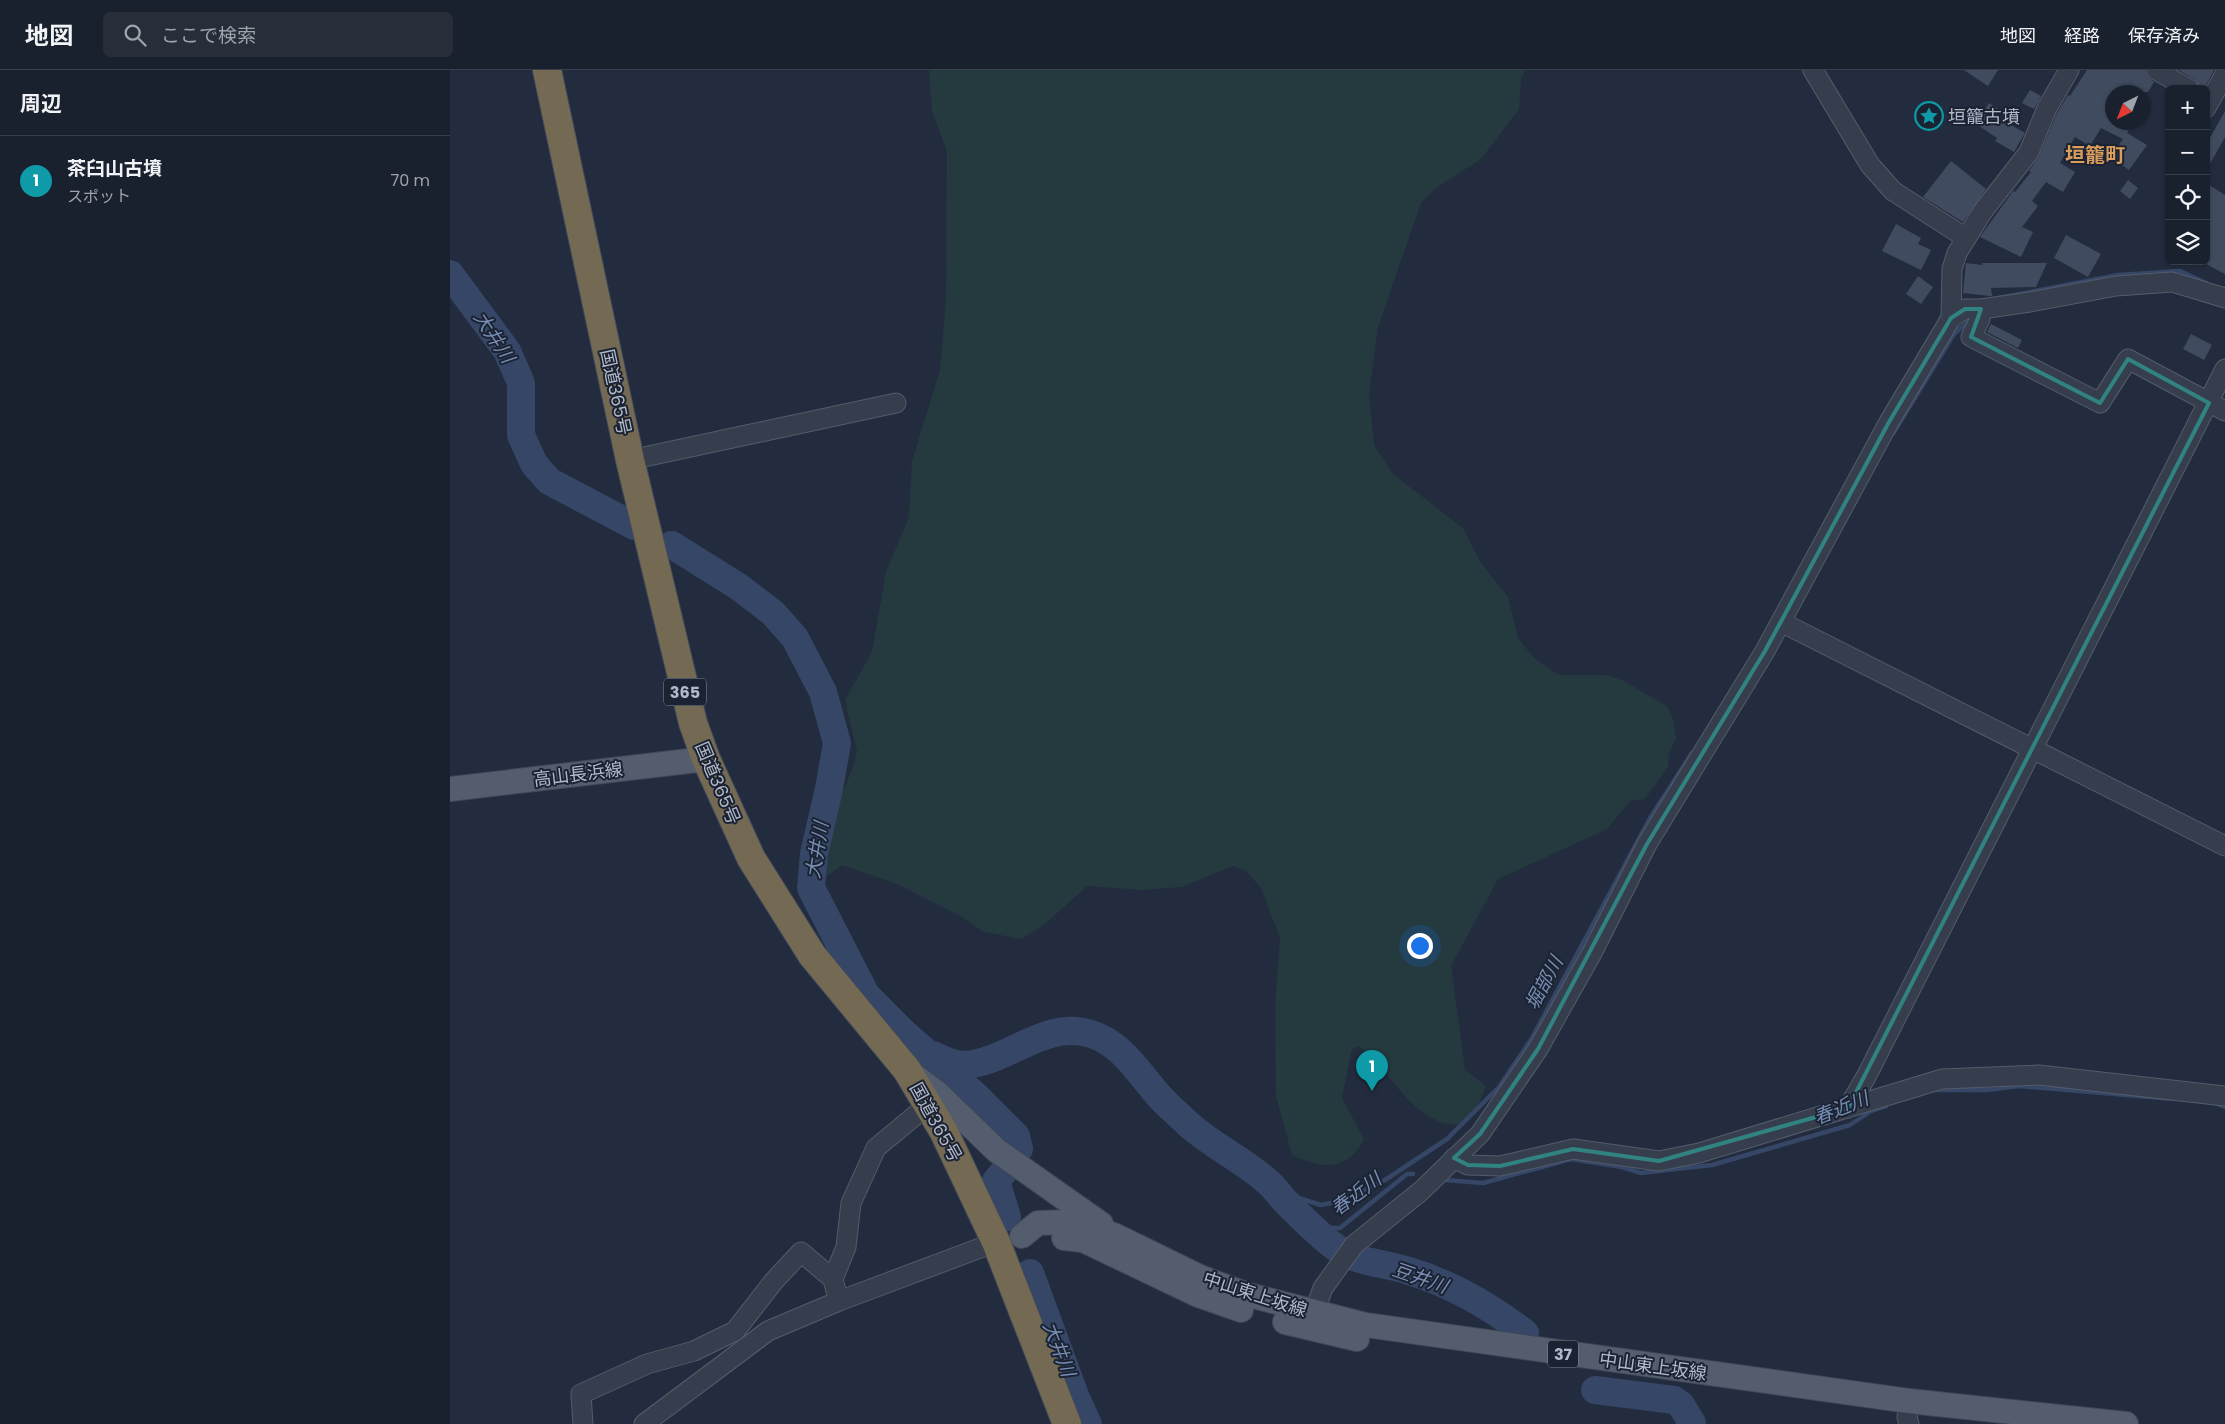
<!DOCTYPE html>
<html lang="ja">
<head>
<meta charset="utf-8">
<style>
  body { margin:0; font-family:Poppins,"Noto Sans JP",sans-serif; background:#272e3a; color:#f1f3f6 }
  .controls { position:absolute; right:15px; top:15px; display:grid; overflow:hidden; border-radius:8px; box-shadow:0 1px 4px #0004 }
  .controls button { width:45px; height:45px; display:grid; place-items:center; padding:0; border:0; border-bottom:1px solid #383e4a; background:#1a212e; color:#f1f3f6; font:25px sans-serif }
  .compass { position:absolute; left:1655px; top:15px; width:45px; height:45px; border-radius:50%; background:#1a212e; box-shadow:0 1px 4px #0004; rotate:222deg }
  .you { position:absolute; left:969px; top:875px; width:18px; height:18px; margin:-12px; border:4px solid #fff; border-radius:50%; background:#1a73e8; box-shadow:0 0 0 8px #1a73e833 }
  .badge { display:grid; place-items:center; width:32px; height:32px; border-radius:50%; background:#83a9fd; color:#fff; font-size:16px; font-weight:700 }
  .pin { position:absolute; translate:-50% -41px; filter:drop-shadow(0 1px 2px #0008) }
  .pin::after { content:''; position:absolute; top:26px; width:18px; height:15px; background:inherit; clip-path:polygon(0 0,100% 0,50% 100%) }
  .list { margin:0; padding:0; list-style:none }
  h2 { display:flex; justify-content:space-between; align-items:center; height:65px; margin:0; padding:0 20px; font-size:21px }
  h2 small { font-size:16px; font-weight:400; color:#9fa3aa }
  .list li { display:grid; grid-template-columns:32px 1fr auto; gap:15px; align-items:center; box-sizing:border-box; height:90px; padding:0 20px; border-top:1px solid #383e4a }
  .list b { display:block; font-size:19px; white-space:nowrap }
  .list p { margin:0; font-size:16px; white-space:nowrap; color:#9fa3aa }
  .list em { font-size:16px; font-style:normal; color:#9fa3aa }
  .icon { flex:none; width:28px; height:28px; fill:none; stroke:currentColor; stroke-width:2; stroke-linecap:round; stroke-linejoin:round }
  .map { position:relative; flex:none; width:1775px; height:1354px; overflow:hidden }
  header { display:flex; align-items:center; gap:30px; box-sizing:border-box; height:70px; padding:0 25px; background:#1a212e; border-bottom:1px solid #383e4a }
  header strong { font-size:24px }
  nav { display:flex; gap:28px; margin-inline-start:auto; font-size:18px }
  .search { width:350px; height:45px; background:#272e3a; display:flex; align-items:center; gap:12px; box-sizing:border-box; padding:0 18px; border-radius:8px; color:#9fa3aa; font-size:19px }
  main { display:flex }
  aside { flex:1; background:#1a212e }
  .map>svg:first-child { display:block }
  .green { fill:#243a3f }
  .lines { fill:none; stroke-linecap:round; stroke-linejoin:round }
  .stream { stroke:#354666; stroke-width:4.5 }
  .river { stroke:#354666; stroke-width:28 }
  .building { fill:#414b60 }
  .minor-casing { stroke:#545c6c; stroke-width:21 }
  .major-casing { stroke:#3f4757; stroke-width:26 }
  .highway-casing { stroke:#414959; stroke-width:30 }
  .minor { stroke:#363e4e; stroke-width:19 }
  .major { stroke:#545d6e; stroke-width:24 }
  .highway { stroke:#746a53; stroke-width:28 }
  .marked { fill:none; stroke:#308380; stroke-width:4; stroke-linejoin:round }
  .labels { text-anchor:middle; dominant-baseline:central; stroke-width:4; stroke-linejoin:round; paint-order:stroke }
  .shield { fill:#1b2333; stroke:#858c9c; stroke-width:1 }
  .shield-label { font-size:16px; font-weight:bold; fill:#b2b9c9 }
  .poi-label { font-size:18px; fill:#b2b9c9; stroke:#1b2333; text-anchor:start }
  .street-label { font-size:18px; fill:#b2b9c9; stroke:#1b2333 }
  .water-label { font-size:19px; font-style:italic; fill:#788db2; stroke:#1b2333 }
  .quarter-label { font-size:20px; font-weight:bold; fill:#da9d5c; stroke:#1b2333 }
</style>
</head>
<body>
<header>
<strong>地図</strong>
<div class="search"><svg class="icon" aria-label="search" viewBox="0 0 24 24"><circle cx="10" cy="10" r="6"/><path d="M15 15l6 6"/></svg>ここで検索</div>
<nav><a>地図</a><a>経路</a><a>保存済み</a></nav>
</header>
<main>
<aside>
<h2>周辺<small></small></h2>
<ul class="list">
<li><span class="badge" style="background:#0f9aa8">1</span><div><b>茶臼山古墳</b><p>スポット</p></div><em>70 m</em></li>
</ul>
</aside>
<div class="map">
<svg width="1775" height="1354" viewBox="0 0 1775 1354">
  <rect width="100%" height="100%" fill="#222c3e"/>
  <path class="green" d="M 479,0 L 1076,0 L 1071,8 L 1069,39 L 1031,89 L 986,118 L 971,133 L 928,257 L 919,323 L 924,375 L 943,404 L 1013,458 L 1031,493 L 1058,527 L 1068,568 L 1085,589 L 1109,605 L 1156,605 L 1174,611 L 1217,636 L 1223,649 L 1226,668 L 1219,684 L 1218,697 L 1195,729 L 1180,731 L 1157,759 L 1048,809 L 1001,896 L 1015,1000 L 1036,1016 L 1024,1045 L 1007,1055 C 1001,1054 993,1054 988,1051 C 953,1036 938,997 908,976 L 902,979 L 892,1028 L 914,1069 C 898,1102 871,1099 842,1085 L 826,1026 L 825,936 L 830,868 L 811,818 L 796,801 L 783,796 L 732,817 L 692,820 L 637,816 L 594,855 L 571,869 L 534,862 L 512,847 L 447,814 L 392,795 L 377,806 L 365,806 L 355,797 L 353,784 L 359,767 L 394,719 L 404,694 L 407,680 L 397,641 L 396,628 L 422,582 L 436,502 L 459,447 L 462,391 L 490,300 L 496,227 L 497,82 L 482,41 Z"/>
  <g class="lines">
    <g class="stream">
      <path d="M 1549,228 L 1668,205 L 1730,201 L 1756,213"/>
      <path d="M 1444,362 L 1504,264 L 1521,249"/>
      <path d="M 1484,1020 L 1537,1020 L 1569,1016 L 1723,1029"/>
      <path d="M 1765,1033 L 1775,1037"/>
      <path d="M 994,1110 L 1033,1113 L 1121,1089 L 1172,1097 L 1191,1103 L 1262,1095 L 1400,1055 L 1421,1041 L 1436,1036"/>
      <path d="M 834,1130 L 839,1125 L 871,1135 L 894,1130 L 935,1110 L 997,1069 L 1049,1017 L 1082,968 L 1200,748 L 1242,683"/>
      <path d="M 865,1158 L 890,1158 L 957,1104 L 963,1104"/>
    </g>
    <g class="river">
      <path d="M 0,204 L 57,281 L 71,313 L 71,365 L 84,394 L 99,411 L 184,456"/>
      <path d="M 222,475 L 289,517 L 323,543 L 345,568 L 373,622 L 387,673 L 379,719 L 364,784 L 361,818 L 416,925 L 454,963 L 526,1026 L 566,1066 L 569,1079"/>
      <path d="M 483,985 C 493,990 504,995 515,995 C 559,992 595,949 641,964 C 673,974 689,1004 710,1027 C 718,1036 728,1044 737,1053 C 762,1076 794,1090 819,1113 C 825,1118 829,1125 834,1130 C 849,1145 865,1161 881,1174 C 909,1195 929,1191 959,1201 C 1002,1214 1040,1236 1075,1263"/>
      <path d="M 556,1099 L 546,1111 L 557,1147"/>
      <path d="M 580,1203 L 626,1328 L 638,1354"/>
      <path d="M 1145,1320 L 1224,1330 L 1231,1335 L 1242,1353"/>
    </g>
  </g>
  <g class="building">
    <path d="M 1514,0 L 1548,0 L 1538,16 Z"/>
    <path d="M 1637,0 L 1695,0 L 1697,6 L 1704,12 L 1698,22 L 1662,22 L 1662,52 L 1683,52 L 1675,67 L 1677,63 L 1697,75 L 1679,100 L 1661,87 L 1673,69 L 1651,58 L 1640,76 L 1625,67 L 1610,93 L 1625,102 L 1613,122 L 1596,112 L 1582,131 L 1588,136 L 1572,157 L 1583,162 L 1571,187 L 1530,167 L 1563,121 L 1565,122 L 1581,102 L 1579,101 L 1589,86 L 1607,43 L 1618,25 L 1620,26 Z"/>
    <path d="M 1729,0 L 1764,0 L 1754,19 L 1750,19 L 1745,10 Z"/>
    <path d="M 1580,20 L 1591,26 L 1584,39 L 1572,33 Z"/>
    <path d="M 1539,33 L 1551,41 L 1547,47 L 1575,63 L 1564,82 L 1545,71 L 1547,68 L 1526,54 Z"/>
    <path d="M 1775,41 L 1775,67 L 1756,101 L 1756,75 Z"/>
    <path d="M 1501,91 L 1536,119 L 1513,152 L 1473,127 Z"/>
    <path d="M 1678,110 L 1688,118 L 1680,129 L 1670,121 Z"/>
    <path d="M 1756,113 L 1775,125 L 1775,204 L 1756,194 Z"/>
    <path d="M 1446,154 L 1471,168 L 1468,174 L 1481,180 L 1471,200 L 1432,181 Z"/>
    <path d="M 1616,165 L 1651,184 L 1638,207 L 1604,188 Z"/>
    <path d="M 1516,193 L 1532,195 L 1532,193 L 1597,193 L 1586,217 L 1541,218 L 1542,226 L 1540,226 L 1513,223 Z"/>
    <path d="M 1468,206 L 1483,217 L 1471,234 L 1456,224 Z"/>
    <path d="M 1541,254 L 1572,270 L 1568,278 L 1537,262 Z"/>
    <path d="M 1741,264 L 1762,275 L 1754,290 L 1733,279 Z"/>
  </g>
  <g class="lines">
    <defs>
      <g id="minor">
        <path d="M 1363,0 L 1420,95 L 1443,121 L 1516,168"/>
        <path d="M 1706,0 L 1739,19"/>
        <path d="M 1756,38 L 1775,4"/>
        <path d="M 1531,239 L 1530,249 L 1521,267 L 1650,333 L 1678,289 L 1775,341"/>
        <path d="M 1501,248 L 1502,199 L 1507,183 L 1533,141 L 1579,82 L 1597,38 L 1619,0"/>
        <path d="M 180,390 L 446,333"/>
        <path d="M 1331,552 L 1775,776"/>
        <path d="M 1398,1038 L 1417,1005 L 1775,299"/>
        <path d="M 1004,1088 L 1018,1095 L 1050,1096 L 1123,1079 L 1209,1091 L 1249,1083 L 1492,1009 L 1589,1005 L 1775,1026"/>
        <path d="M 386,1221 L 383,1209 L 396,1177 L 401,1133 L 426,1078 L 467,1044 L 479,1037"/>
        <path d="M 867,1255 L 867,1234 L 873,1218 L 904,1175 L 971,1121 L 1030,1064 L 1088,979 L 1142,883 L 1197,774 L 1315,581 L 1439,352 L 1501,248 L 1515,239 L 1531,239 L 1580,232 L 1666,216 L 1722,212 L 1775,228"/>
        <path d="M 133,1354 L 131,1324 L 197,1294 L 244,1281 L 285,1261 L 324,1211 L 351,1182 L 383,1209"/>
        <path d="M 194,1354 L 318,1261 L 389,1231 L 546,1172"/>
        <path d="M 1459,1354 L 1457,1347 L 1459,1331"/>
      </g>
      <g id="major">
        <path d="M 0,719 L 256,689"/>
        <path d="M 460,1003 L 487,1023 L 546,1080 L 651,1154"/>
        <path d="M 572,1166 L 588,1153 L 620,1152 L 642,1157 L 666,1166 L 750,1207 L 795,1224 L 916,1255 L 1459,1331 L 1676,1354"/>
        <path d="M 614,1168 L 633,1170 L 748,1225 L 791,1240"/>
        <path d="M 835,1252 L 907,1269"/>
      </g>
      <path id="highway" d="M 97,0 L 180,390 L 243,653 L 256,689 L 301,788 L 362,885 L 457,1000 L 494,1062 L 546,1172 L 617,1354"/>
    </defs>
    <use href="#minor" class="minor-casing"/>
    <use href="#major" class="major-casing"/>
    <use href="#highway" class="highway-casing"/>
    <use href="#minor" class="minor"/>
    <use href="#major" class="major"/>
    <use href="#highway" class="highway"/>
  </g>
  <path class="marked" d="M 1515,239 L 1531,239 L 1521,267 L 1650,333 L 1678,289 L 1759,333 L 1398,1038 L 1209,1091 L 1123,1079 L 1050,1096 L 1018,1095 L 1004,1088 L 1030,1064 L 1088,979 L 1197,774 L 1315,581 L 1439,352 L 1501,248 Z"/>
  <defs>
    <symbol id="sight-ring" viewBox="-11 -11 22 22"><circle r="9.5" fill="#1b2333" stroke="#0f9aa8" stroke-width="1.5"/><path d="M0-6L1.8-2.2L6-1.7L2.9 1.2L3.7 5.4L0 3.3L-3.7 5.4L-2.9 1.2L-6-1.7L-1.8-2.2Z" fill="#0f9aa8"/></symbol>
  </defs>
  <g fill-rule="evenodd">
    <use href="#sight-ring" x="1463" y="30" width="32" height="32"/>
  </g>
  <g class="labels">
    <g class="shield">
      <rect x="214" y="608.5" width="42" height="27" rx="4"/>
      <rect x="1098" y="1270.5" width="30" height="27" rx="4"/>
    </g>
    <g class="shield-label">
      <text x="235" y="622">365</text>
      <text x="1113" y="1284">37</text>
    </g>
    <g class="poi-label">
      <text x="1498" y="46">垣籠古墳</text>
    </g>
    <g class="street-label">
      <text transform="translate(166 322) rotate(78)">国道365号</text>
      <text transform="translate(128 704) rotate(-7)">高山長浜線</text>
      <text transform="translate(268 713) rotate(67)">国道365号</text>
      <text transform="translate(486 1052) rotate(61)">国道365号</text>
      <text transform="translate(805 1224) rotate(18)">中山東上坂線</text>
      <text transform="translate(1203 1296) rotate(8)">中山東上坂線</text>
    </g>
    <g class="water-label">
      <text transform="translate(44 267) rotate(57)">大井川</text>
      <text transform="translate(367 780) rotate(-81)">大井川</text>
      <text transform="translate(1094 913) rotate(-62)">堀部川</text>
      <text transform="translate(1391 1038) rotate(-22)">春近川</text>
      <text transform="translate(906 1124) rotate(-37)">春近川</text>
      <text transform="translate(970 1208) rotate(19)">豆井川</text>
      <text transform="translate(609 1279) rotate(69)">大井川</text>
    </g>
    <g class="quarter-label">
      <text x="1645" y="85">垣籠町</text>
    </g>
  </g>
</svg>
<div class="controls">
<button>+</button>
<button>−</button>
<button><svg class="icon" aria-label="locate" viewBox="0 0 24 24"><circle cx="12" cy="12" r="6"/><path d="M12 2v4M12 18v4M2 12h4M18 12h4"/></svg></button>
<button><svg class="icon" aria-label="layers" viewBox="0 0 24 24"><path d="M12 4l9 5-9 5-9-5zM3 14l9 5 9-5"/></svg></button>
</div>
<svg class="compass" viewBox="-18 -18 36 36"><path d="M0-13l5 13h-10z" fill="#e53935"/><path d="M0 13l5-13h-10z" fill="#9fa3aa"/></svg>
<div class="you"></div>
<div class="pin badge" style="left:922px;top:1021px;background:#0f9aa8">1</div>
</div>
</main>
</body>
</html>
